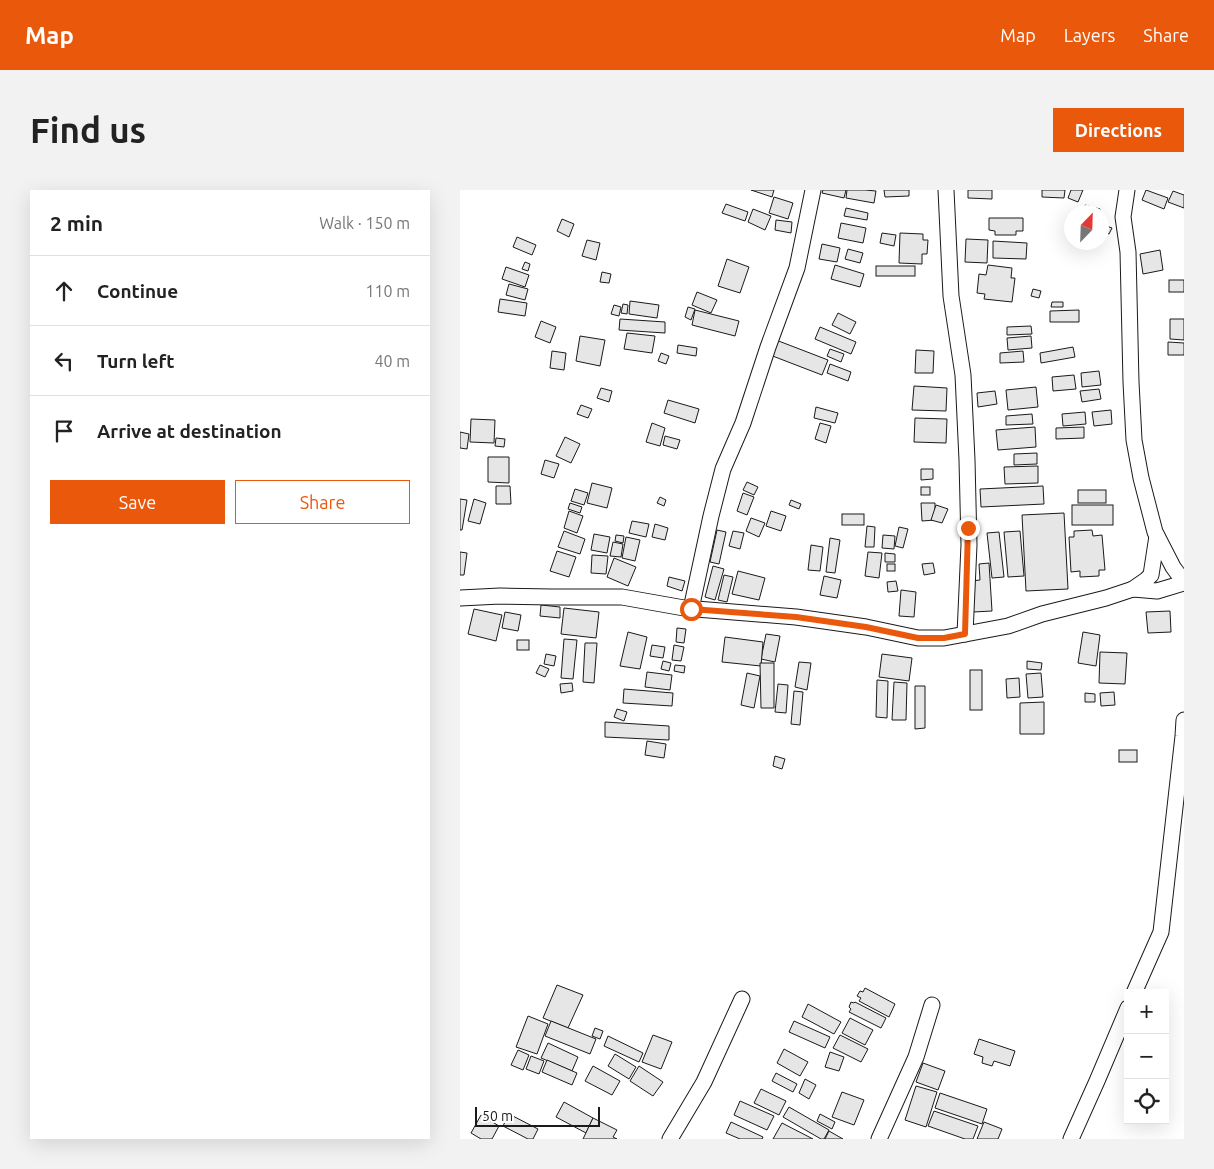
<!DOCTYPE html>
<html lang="en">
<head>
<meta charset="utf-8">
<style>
  body { margin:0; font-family:Ubuntu,sans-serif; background:#f2f2f2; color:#222 }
  .controls { position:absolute; right:15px; bottom:15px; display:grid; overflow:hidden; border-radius:0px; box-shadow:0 5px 20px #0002 }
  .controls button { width:45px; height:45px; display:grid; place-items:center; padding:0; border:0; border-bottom:1px solid #e0e0e0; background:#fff; color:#222; font:25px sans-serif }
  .compass { position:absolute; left:604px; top:15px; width:45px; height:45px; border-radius:50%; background:#fff; box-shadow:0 5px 20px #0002; rotate:23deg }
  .scale { position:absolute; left:15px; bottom:12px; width:125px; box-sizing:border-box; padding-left:5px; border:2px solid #1a1a1a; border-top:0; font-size:14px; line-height:18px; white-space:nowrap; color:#1a1a1a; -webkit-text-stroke:4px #fff; paint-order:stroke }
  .stop { position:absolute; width:15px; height:15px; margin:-11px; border:4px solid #ea580c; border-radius:50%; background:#fff }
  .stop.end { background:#ea580c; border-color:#fff; box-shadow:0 1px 5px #0008 }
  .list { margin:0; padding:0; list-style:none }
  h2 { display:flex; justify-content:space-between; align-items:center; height:65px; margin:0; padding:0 20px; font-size:21px }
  h2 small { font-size:16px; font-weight:400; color:#767676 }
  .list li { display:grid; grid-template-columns:32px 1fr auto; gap:15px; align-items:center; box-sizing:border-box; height:70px; padding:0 20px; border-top:1px solid #e0e0e0 }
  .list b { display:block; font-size:19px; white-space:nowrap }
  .list em { font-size:16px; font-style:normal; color:#767676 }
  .actions { display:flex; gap:10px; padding:15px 20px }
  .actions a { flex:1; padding:11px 0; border:1px solid #ea580c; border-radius:0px; text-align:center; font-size:18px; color:#ea580c }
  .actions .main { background:#ea580c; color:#fff }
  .icon { flex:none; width:28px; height:28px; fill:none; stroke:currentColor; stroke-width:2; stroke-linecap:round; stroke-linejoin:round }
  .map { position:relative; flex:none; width:724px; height:949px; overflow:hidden; border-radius:0px }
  header { display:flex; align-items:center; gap:30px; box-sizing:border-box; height:70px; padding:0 25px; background:#ea580c; color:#fff }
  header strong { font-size:24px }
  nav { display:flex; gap:28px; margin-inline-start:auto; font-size:18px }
  .intro { display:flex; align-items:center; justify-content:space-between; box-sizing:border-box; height:120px; padding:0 30px }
  h1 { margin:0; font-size:35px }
  .button { padding:12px 22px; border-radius:0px; background:#ea580c; color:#fff; font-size:18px; font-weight:700 }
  main { display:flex; gap:30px; padding:0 30px }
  aside { flex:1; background:#fff; border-radius:0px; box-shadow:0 5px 20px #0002 }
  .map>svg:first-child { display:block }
  .building { fill:#e6e6e6; stroke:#1a1a1a }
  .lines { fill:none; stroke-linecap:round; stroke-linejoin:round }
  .minor-casing { stroke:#1a1a1a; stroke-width:17 }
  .minor { stroke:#fff; stroke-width:15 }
  .route { stroke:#ea580c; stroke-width:6 }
</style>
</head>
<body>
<header>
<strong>Map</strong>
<nav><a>Map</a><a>Layers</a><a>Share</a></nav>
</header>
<div class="intro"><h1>Find us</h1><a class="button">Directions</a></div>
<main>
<aside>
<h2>2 min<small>Walk · 150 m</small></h2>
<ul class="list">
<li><svg class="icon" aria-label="ahead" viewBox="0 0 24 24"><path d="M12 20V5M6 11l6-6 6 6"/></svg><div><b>Continue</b></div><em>110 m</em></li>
<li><svg class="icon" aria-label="left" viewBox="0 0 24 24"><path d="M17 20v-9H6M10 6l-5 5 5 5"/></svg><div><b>Turn left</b></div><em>40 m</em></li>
<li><svg class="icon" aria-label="arrive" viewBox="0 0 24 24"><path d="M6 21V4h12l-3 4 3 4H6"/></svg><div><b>Arrive at destination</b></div></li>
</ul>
<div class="actions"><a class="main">Save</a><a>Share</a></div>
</aside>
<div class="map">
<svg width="724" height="949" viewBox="0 0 724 949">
  <rect width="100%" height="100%" fill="#fff"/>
  <g class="building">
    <path d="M 291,0 L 314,0 L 312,7 Z"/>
    <path d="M 363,0 L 386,0 L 384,8 L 362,3 Z"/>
    <path d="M 387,0 L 405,0 L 416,1 L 414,13 L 386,8 Z"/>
    <path d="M 424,0 L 449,0 L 449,6 L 425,7 Z"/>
    <path d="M 508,0 L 532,0 L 532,9 L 508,8 Z"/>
    <path d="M 582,0 L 605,0 L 604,8 L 582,7 Z"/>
    <path d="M 611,0 L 623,0 L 618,12 L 608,8 Z"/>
    <path d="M 686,0 L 708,8 L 704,19 L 682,10 Z"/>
    <path d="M 713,1 L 724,5 L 724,18 L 708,12 Z"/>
    <path d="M 314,7 L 333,13 L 328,29 L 309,23 Z"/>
    <path d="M 266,14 L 288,22 L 285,31 L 262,23 Z"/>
    <path d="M 625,15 L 640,19 L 639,22 L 623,22 Z"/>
    <path d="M 386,18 L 408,23 L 407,30 L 384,26 Z"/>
    <path d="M 293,19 L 311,26 L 305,40 L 288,32 Z"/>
    <path d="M 529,28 L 563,28 L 563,41 L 556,41 L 556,45 L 535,45 L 535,41 L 529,40 Z"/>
    <path d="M 102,29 L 114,34 L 109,47 L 97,41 Z"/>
    <path d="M 316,30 L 332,32 L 331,43 L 315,40 Z"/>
    <path d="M 381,33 L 406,38 L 403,53 L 378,48 Z"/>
    <path d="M 644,35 L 652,38 L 649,44 L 642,41 Z"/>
    <path d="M 422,43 L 436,45 L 434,56 L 420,53 Z"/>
    <path d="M 440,43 L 463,44 L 463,50 L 468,50 L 467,64 L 462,64 L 462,74 L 439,73 Z"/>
    <path d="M 57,47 L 76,55 L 72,65 L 53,57 Z"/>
    <path d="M 506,49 L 528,50 L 527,73 L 505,72 Z"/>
    <path d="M 127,50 L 140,53 L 136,70 L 122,66 Z"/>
    <path d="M 533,51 L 567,53 L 566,69 L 533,68 Z"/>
    <path d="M 362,54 L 380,58 L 377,72 L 359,69 Z"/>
    <path d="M 388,59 L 403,63 L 400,73 L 385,69 Z"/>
    <path d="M 700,60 L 703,80 L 683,84 L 680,64 Z"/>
    <path d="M 267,69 L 289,77 L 280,103 L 258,96 Z"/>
    <path d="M 65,72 L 70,74 L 68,81 L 62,79 Z"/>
    <path d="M 375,75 L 404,84 L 400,97 L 371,89 Z"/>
    <path d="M 528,75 L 552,78 L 551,88 L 555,88 L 552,112 L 524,109 L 525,104 L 517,103 L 519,84 L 526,85 Z"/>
    <rect x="416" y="76" width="39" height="10"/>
    <path d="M 46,77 L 69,85 L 65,97 L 42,89 Z"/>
    <path d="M 142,82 L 151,84 L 149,93 L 140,92 Z"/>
    <rect x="709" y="90" width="15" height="12"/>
    <path d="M 49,94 L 68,99 L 65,110 L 46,105 Z"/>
    <path d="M 573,99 L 581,101 L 579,108 L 571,106 Z"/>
    <path d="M 237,102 L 257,110 L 251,123 L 232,115 Z"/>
    <path d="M 40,109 L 67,113 L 65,126 L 38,122 Z"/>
    <path d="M 170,111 L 199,115 L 197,128 L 169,124 Z"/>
    <path d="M 592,112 L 603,112 L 603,117 L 591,117 Z"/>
    <path d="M 163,114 L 168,115 L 167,124 L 161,123 Z"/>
    <path d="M 154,115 L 161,117 L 159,126 L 151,124 Z"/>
    <path d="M 228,117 L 235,119 L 231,130 L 225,127 Z"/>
    <path d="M 235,120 L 279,131 L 275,146 L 232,135 Z"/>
    <path d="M 619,120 L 619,132 L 590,132 L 590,121 Z"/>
    <path d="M 378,123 L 396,132 L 390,144 L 372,135 Z"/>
    <path d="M 160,129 L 205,132 L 205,143 L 159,140 Z"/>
    <path d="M 710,129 L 724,129 L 724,150 L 710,149 Z"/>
    <path d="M 81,131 L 96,137 L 90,153 L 75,147 Z"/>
    <path d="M 571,136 L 572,144 L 547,145 L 547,137 Z"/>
    <path d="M 360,137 L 396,152 L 391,164 L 355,149 Z"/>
    <path d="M 167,143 L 195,146 L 192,163 L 164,159 Z"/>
    <path d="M 120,146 L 145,150 L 140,176 L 116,171 Z"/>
    <path d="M 571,146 L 572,158 L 548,160 L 547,148 Z"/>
    <path d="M 316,150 L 368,170 L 362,185 L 310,165 Z"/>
    <path d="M 708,152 L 724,153 L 724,165 L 708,165 Z"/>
    <path d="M 218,155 L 237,158 L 236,166 L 217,163 Z"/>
    <path d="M 613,157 L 615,167 L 581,173 L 580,163 Z"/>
    <path d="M 370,159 L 384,164 L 381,172 L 367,166 Z"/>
    <path d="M 456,160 L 474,161 L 473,183 L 455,183 Z"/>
    <path d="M 92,161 L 106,163 L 104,180 L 90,178 Z"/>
    <path d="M 563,161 L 564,172 L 540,173 L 540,163 Z"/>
    <path d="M 201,163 L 209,166 L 206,174 L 198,171 Z"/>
    <path d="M 370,174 L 391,182 L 388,191 L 367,183 Z"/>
    <path d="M 639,181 L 641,195 L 622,197 L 621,183 Z"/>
    <path d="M 614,185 L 616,199 L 593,201 L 592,187 Z"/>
    <path d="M 454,196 L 487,198 L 486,221 L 452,220 Z"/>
    <path d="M 576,197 L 578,217 L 548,220 L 546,200 Z"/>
    <path d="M 141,198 L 152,201 L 149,212 L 137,208 Z"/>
    <path d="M 639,199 L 641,209 L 622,212 L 620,201 Z"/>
    <path d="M 535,201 L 537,214 L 518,217 L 517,203 Z"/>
    <path d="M 208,210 L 239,219 L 235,233 L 204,223 Z"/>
    <path d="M 121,215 L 132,219 L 128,228 L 117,224 Z"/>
    <path d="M 356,217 L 378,223 L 375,233 L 354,228 Z"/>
    <path d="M 651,220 L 652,234 L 634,236 L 632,222 Z"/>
    <path d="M 625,222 L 626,234 L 603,236 L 602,224 Z"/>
    <path d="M 572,224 L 573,234 L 546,235 L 546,226 Z"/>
    <path d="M 455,228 L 487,229 L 486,253 L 454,252 Z"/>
    <path d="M 11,229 L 35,230 L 34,253 L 10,252 Z"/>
    <path d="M 192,233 L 205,238 L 200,256 L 186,252 Z"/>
    <path d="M 360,233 L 371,236 L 366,253 L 355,249 Z"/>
    <path d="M 575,237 L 576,257 L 538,260 L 536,240 Z"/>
    <path d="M 624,237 L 624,248 L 596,249 L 596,238 Z"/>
    <path d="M 0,242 L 9,244 L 7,259 L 0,258 Z"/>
    <path d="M 205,246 L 220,250 L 217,259 L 203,255 Z"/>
    <path d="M 105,247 L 120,254 L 111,273 L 96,266 Z"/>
    <path d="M 36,248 L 45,249 L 44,257 L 35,256 Z"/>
    <path d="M 577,263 L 577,274 L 554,275 L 554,264 Z"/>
    <path d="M 28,267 L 49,267 L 49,293 L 28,292 Z"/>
    <path d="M 85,270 L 99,274 L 94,288 L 81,284 Z"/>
    <path d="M 578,276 L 578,293 L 545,294 L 544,277 Z"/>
    <path d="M 461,279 L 473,279 L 473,289 L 461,290 Z"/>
    <path d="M 287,292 L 298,297 L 294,305 L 283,300 Z"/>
    <path d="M 132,293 L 152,298 L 147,318 L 127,313 Z"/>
    <path d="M 36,296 L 50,296 L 51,314 L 36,314 Z"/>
    <path d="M 583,296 L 584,314 L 521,317 L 520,299 Z"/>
    <rect x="461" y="297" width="9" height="8"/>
    <path d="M 115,299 L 128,303 L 124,315 L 111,311 Z"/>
    <rect x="618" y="300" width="28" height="13"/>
    <path d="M 283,303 L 294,307 L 287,325 L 277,321 Z"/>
    <path d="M 200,307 L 206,310 L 204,316 L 197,313 Z"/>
    <path d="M 0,309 L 7,310 L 2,340 L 0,340 Z"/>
    <path d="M 14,309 L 26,313 L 20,334 L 8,331 Z"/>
    <path d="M 331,310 L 341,314 L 339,319 L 329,315 Z"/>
    <path d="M 110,313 L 122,317 L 120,323 L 108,319 Z"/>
    <path d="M 461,313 L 475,313 L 475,330 L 462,331 Z"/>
    <path d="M 476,315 L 488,319 L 482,333 L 471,330 Z"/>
    <rect x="612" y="315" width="41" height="20"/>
    <path d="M 109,321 L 123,326 L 117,343 L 104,338 Z"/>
    <path d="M 311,321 L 326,326 L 321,341 L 306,336 Z"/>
    <path d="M 604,323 L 608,399 L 566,401 L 562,325 Z"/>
    <rect x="382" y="324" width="22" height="11"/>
    <path d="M 291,328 L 305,333 L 299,347 L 286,341 Z"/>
    <path d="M 172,331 L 189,334 L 186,347 L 169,343 Z"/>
    <path d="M 195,334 L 208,338 L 205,350 L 192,347 Z"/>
    <path d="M 407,336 L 415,337 L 414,357 L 405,357 Z"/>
    <path d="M 439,337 L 448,339 L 443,358 L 435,356 Z"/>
    <path d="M 257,340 L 266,342 L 259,374 L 250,372 Z"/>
    <path d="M 632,340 L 633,346 L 642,345 L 645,380 L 639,380 L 639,386 L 620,387 L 620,381 L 611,382 L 609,347 L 614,347 L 614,341 Z"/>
    <path d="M 104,341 L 125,349 L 120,364 L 98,357 Z"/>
    <path d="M 273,341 L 284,343 L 280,359 L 269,356 Z"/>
    <path d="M 560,341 L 564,386 L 548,387 L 544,342 Z"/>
    <path d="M 539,342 L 544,387 L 532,388 L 527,343 Z"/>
    <path d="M 134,344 L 150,347 L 147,363 L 131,360 Z"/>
    <path d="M 156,345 L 164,346 L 163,353 L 155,351 Z"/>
    <path d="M 423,345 L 435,346 L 434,359 L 422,358 Z"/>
    <path d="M 166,347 L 180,350 L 175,371 L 162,368 Z"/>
    <path d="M 370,348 L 380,350 L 375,383 L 366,382 Z"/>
    <path d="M 153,352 L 163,354 L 161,367 L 150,366 Z"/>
    <path d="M 351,355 L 363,357 L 360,381 L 348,380 Z"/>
    <path d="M 97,361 L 116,367 L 109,387 L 90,381 Z"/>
    <path d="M 0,362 L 7,363 L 4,385 L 0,385 Z"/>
    <path d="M 408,362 L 422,363 L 419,388 L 405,386 Z"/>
    <path d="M 425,363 L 435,364 L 435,372 L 425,372 Z"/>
    <path d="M 132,365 L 148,366 L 146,384 L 131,383 Z"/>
    <path d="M 154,368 L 176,377 L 168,396 L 147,387 Z"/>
    <path d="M 473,373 L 475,383 L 464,385 L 462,374 Z"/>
    <path d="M 529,373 L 532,421 L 513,422 L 511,391 L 520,390 L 519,374 Z"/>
    <rect x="427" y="374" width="8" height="7"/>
    <path d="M 253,376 L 264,379 L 255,410 L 245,407 Z"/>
    <path d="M 278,381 L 305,388 L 299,410 L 272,404 Z"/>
    <path d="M 264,385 L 273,387 L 267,412 L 258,410 Z"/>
    <path d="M 364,386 L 381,390 L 377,408 L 360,405 Z"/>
    <path d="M 209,387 L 225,391 L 222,401 L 207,396 Z"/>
    <path d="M 436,391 L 438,401 L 428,402 L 427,392 Z"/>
    <path d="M 441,400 L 456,402 L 454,427 L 439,426 Z"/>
    <path d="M 81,415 L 100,417 L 100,428 L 80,426 Z"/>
    <path d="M 104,418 L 139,422 L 136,448 L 101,444 Z"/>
    <path d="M 14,419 L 42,425 L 36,451 L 8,444 Z"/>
    <path d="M 710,421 L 711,442 L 688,443 L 686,422 Z"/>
    <path d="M 45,422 L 61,425 L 58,441 L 42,438 Z"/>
    <path d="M 217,438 L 226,439 L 224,453 L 216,452 Z"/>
    <path d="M 168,442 L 187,447 L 180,479 L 160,476 Z"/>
    <path d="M 623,442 L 640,445 L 636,476 L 618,473 Z"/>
    <path d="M 306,444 L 320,446 L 315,472 L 301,469 Z"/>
    <path d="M 265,447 L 303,452 L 301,476 L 262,472 Z"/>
    <path d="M 104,449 L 117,450 L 113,489 L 101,488 Z"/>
    <rect x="57" y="450" width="12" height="10"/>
    <path d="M 125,453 L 137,453 L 134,493 L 123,492 Z"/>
    <path d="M 192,455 L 205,457 L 203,468 L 190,466 Z"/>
    <path d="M 214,455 L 224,457 L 221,471 L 212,470 Z"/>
    <path d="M 640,462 L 667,463 L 665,494 L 639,493 Z"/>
    <path d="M 86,464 L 96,466 L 94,476 L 84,474 Z"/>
    <path d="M 422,464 L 452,468 L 449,491 L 419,487 Z"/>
    <path d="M 203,471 L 211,473 L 209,481 L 201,479 Z"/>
    <path d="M 567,471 L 582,473 L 581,480 L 567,479 Z"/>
    <path d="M 339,472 L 351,473 L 347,500 L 335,497 Z"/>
    <path d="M 300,473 L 314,473 L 314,518 L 301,518 Z"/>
    <path d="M 80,475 L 89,479 L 85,487 L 76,483 Z"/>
    <path d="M 215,475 L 225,476 L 224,483 L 214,481 Z"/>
    <rect x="510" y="480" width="12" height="40"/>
    <path d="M 187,482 L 212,485 L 210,500 L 185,497 Z"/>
    <path d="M 287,483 L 300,486 L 294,518 L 281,515 Z"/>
    <path d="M 581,483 L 583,507 L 568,508 L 566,484 Z"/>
    <path d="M 559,488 L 560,507 L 547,508 L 546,489 Z"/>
    <path d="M 417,490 L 428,491 L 427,528 L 416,527 Z"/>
    <path d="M 434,492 L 447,493 L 446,530 L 432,530 Z"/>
    <path d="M 112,493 L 113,501 L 101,503 L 100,494 Z"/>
    <path d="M 318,494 L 328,495 L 326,523 L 315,522 Z"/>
    <path d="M 455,496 L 465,496 L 465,538 L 455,539 Z"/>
    <path d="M 164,499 L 213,503 L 212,516 L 163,513 Z"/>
    <path d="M 334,501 L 343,502 L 340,535 L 331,534 Z"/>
    <path d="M 654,502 L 655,515 L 641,516 L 640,503 Z"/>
    <path d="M 625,503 L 635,504 L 635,512 L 625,512 Z"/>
    <path d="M 584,512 L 584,544 L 560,544 L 560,513 Z"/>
    <path d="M 157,519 L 167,522 L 164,531 L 154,527 Z"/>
    <path d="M 145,532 L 209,536 L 209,550 L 145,547 Z"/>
    <path d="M 187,551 L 206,554 L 204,568 L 185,565 Z"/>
    <rect x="659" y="560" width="18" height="12"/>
    <path d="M 315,566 L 325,569 L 322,579 L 313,576 Z"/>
    <path d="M 97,795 L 123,805 L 108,838 L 83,828 Z"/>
    <path d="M 405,798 L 435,814 L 429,827 L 399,811 L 401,808 L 397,806 L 400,801 L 403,802 Z"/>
    <path d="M 391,812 L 394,813 L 395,812 L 426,828 L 421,838 L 389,822 L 391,819 L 389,817 Z"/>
    <path d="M 348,814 L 381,832 L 374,844 L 342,827 Z"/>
    <path d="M 68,826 L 88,834 L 77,864 L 56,857 Z"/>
    <path d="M 390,828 L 413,840 L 405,855 L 382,843 Z"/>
    <path d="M 91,831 L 136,849 L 130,864 L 85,846 Z"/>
    <path d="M 334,831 L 370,847 L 365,858 L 329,842 Z"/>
    <path d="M 135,838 L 143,841 L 140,849 L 132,846 Z"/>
    <path d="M 193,845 L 212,852 L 201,879 L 182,872 Z"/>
    <path d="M 380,845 L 408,859 L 401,872 L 373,858 Z"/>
    <path d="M 148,846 L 183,863 L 179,872 L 144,856 Z"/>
    <path d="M 519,849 L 555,861 L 550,876 L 534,871 L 532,876 L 522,873 L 523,867 L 514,864 Z"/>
    <path d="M 88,853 L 118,867 L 112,881 L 81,868 Z"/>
    <path d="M 324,859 L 348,872 L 340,886 L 317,873 Z"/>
    <path d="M 58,860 L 69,865 L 63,880 L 51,875 Z"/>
    <path d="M 370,862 L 384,867 L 379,881 L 365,877 Z"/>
    <path d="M 155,864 L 176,877 L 169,889 L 148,876 Z"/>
    <path d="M 71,866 L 84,871 L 79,884 L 66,879 Z"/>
    <path d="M 87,870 L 117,883 L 112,895 L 82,882 Z"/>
    <path d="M 463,873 L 485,881 L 478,900 L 456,892 Z"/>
    <path d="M 133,876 L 160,891 L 152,905 L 125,891 Z"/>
    <path d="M 179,876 L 203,892 L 193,906 L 170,891 Z"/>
    <path d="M 316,883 L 337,894 L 333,902 L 312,891 Z"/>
    <path d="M 345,889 L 356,895 L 349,909 L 339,903 Z"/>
    <path d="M 456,896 L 477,902 L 466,937 L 445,930 Z"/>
    <path d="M 301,899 L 326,911 L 319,925 L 294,913 Z"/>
    <path d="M 382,902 L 404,910 L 394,935 L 372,927 Z"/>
    <path d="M 480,903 L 527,919 L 522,934 L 475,918 Z"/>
    <path d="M 280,911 L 314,926 L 307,940 L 274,925 Z"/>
    <path d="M 104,912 L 133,928 L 126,943 L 96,927 Z"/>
    <path d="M 329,917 L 369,940 L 364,949 L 361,949 L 323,927 Z"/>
    <path d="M 474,921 L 518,936 L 513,949 L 505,949 L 468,936 Z"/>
    <path d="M 49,924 L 78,939 L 73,949 L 68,949 L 43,936 Z"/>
    <path d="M 360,924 L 375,932 L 372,939 L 357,931 Z"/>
    <path d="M 21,925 L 39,936 L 32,949 L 21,949 L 11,943 Z"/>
    <path d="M 133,928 L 157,940 L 153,947 L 157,949 L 123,949 Z"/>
    <path d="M 271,932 L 303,947 L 302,949 L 280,949 L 266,943 Z"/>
    <path d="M 524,932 L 542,939 L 538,949 L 517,949 Z"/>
    <path d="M 322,933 L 353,949 L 313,949 Z"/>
    <path d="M 369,941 L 383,949 L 365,949 Z"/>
  </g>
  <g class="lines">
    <defs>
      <g id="minor">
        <path d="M 486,0 L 491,106 L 503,185 L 507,270 L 509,355 L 505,444"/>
        <path d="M 667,0 L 663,27 L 668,62 L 671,192 L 674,250 L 681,288 L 695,342 L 713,377 L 724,392"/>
        <path d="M 673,399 L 686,390 L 691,385 L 697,346"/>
        <path d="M 0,408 L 40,406 L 92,407 L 162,407 L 224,418 L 336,427 L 406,437 L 458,448 L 484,448 L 548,436 L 582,424 L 646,408 L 673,399 L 697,401 L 724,393"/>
        <path d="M 231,419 L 251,326 L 263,279 L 283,233 L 308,157 L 337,78 L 353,0"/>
        <path d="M 674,803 L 701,742 L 723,546 L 724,530"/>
        <path d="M 210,949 L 244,892 L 282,809"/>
        <path d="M 419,949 L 456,867 L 472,815"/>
        <path d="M 611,949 L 637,891 L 668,818"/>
      </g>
    </defs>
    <use href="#minor" class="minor-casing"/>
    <use href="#minor" class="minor"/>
  </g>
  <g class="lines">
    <path class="route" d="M 231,419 L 336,427 L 406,437 L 458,448 L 484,448 L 505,444 L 508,338"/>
  </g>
</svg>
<div class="controls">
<button>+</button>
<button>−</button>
<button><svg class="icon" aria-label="locate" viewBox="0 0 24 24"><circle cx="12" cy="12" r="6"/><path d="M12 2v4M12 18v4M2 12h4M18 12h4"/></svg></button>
</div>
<svg class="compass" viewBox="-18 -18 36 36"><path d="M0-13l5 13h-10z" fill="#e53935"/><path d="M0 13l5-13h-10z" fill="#767676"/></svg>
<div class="scale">50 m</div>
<div class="stop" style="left:231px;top:419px"></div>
<div class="stop end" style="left:508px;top:338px"></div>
</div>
</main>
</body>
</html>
